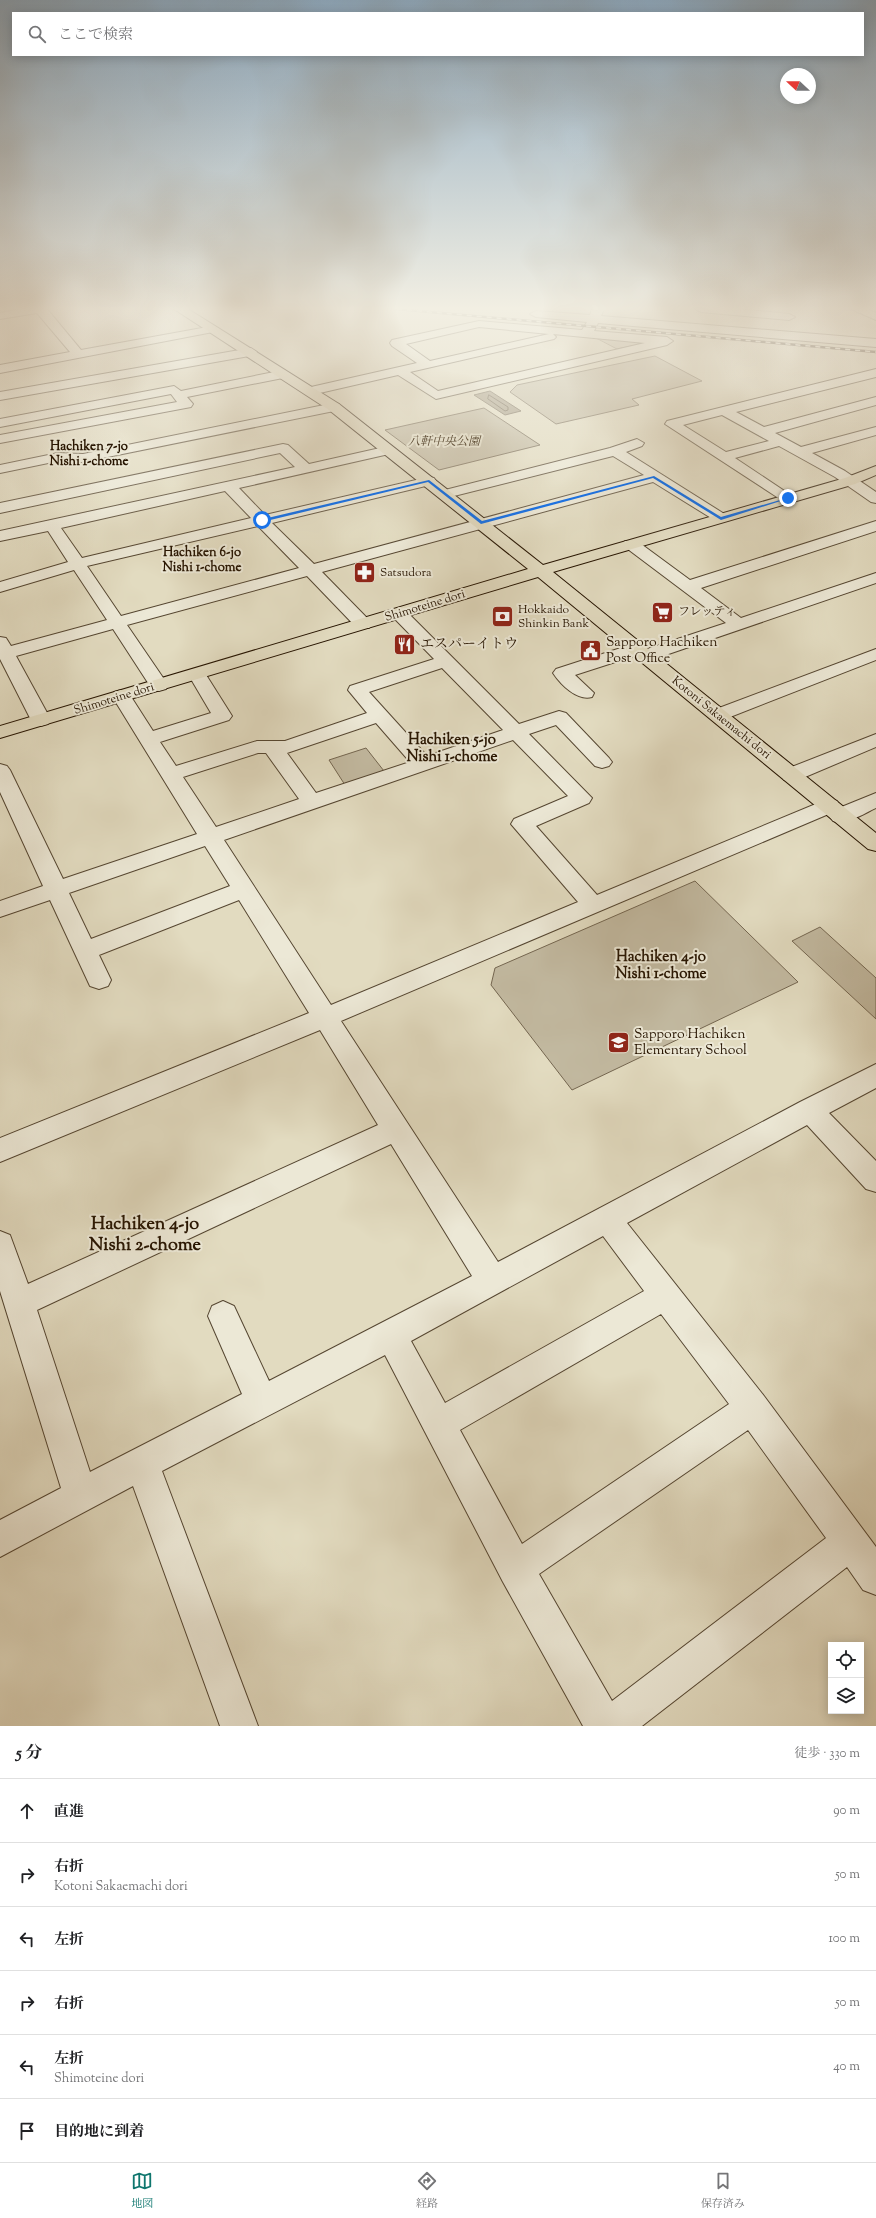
<!DOCTYPE html>
<html lang="ja">
<head>
<meta charset="utf-8">
<style>
  body { margin:0; font-family:"Sorts Mill Goudy","Noto Serif JP",serif; background:#f6f6f6; color:#202124 }
  .controls { position:absolute; right:12px; bottom:12px; display:grid; overflow:hidden; border-radius:0px; box-shadow:0 2px 10px #0003 }
  .controls button { width:36px; height:36px; display:grid; place-items:center; padding:0; border:0; border-bottom:1px solid #e0e0e0; background:#fff; color:#202124; font:20px sans-serif }
  .compass { position:absolute; left:780px; top:68px; width:36px; height:36px; border-radius:50%; background:#fff; box-shadow:0 2px 10px #0003; rotate:292deg }
  .stop { position:absolute; width:12px; height:12px; margin:-9px; border:3px solid #1a73e8; border-radius:50%; background:#fff }
  .stop.end { background:#1a73e8; border-color:#fff; box-shadow:0 1px 4px #0008 }
  .list { margin:0; padding:0; list-style:none }
  h2 { display:flex; justify-content:space-between; align-items:center; height:52px; margin:0; padding:0 16px; font-size:17px }
  h2 small { font-size:13px; font-weight:400; color:#757577 }
  .list li { display:grid; grid-template-columns:26px 1fr auto; gap:12px; align-items:center; box-sizing:border-box; height:64px; padding:0 16px; border-top:1px solid #e0e0e0 }
  .list b { display:block; font-size:15px; white-space:nowrap }
  .list p { margin:0; font-size:13px; white-space:nowrap; color:#757577 }
  .list em { font-size:13px; font-style:normal; color:#757577 }
  .icon { flex:none; width:22px; height:22px; fill:none; stroke:currentColor; stroke-width:2; stroke-linecap:round; stroke-linejoin:round }
  .map { position:relative; flex:none; width:876px; height:1726px; overflow:hidden }
  .search { position:absolute; background:#fff; box-shadow:0 2px 10px #0003; left:12px; right:12px; top:12px; height:44px; display:flex; align-items:center; gap:10px; box-sizing:border-box; padding:0 14px; border-radius:0px; color:#757577; font-size:15px }
  .sheet { height:436px; background:#fff }
  nav { display:flex; justify-content:space-around; align-items:center; box-sizing:border-box; height:56px; border-top:1px solid #e0e0e0; background:#fff; font-size:11px; color:#757577 }
  nav a { display:grid; justify-items:center; gap:2px }
  nav .on { color:#0f766e }
  .map>svg:first-child { display:block }
  .green { fill:#c2b9a0; stroke:#746650 }
  .water { fill:#a2977f; stroke:#70634d }
  .lines { fill:none; stroke-linecap:round; stroke-linejoin:round }
  .shore { stroke:#645640; stroke-width:1 }
  .minor-casing { stroke:#554631; stroke-width:2 }
  .major-casing { stroke:#261401; stroke-width:2 }
  .minor { fill:#ece8d6; fill-rule:evenodd }
  .major { fill:#e2dbc0; fill-rule:evenodd }
  .rail-casing { stroke:#261401; stroke-width:2.5 }
  .rail { stroke:#ece8d6; stroke-width:1.5; stroke-dasharray:5; stroke-linecap:butt }
  .route { fill:#1a73e8 }
  .labels { text-anchor:middle; dominant-baseline:central; stroke-width:4; stroke-linejoin:round; paint-order:stroke }
  .far-park-label { font-size:12px; font-style:italic; fill:#5d4e39; stroke:#ece8d6 }
  .far-poi-label { font-size:12px; fill:#261401; stroke:#ece8d6; text-anchor:start }
  .far-street-label { font-size:12px; fill:#261401; stroke:#ece8d6 }
  .far-neighbourhood-label { font-size:13px; font-weight:bold; fill:#261401; stroke:#ece8d6 }
  .poi-label { font-size:14px; fill:#261401; stroke:#ece8d6; text-anchor:start }
  .neighbourhood-label { font-size:15px; font-weight:bold; fill:#261401; stroke:#ece8d6 }
  .near-neighbourhood-label { font-size:18px; font-weight:bold; fill:#261401; stroke:#ece8d6 }
</style>
</head>
<body>
<div class="map">
<svg width="876" height="1726" viewBox="0 0 876 1726">
  <rect width="100%" height="100%" fill="#e2dbc0"/>
  <filter id="stains"><feTurbulence type="fractalNoise" baseFrequency=".005" numOctaves="4"/><feColorMatrix values="0 0 0 0 .2 0 0 0 0 .09 0 0 0 0 .02 0 0 0 .5 -.17"/></filter>
  <radialGradient id="worn" r=".72"><stop offset=".6" stop-color="#630" stop-opacity="0"/><stop offset="1" stop-color="#630" stop-opacity=".3"/></radialGradient>
  <g class="green">
    <path d="M 596,338 L 645,341 L 645,343 L 617,349 Z"/>
    <path d="M 655,356 L 702,381 L 632,399 L 639,405 L 556,424 L 510,392 L 517,385 Z"/>
    <path d="M 484,408 L 540,445 L 439,470 L 385,430 Z"/>
    <path d="M 366,748 L 384,771 L 345,785 L 329,760 Z"/>
    <path d="M 695,881 L 798,982 L 572,1090 L 491,985 L 495,968 Z"/>
    <path d="M 820,927 L 876,978 L 876,1019 L 792,941 Z"/>
  </g>
  <path class="water" d="M 490,391 L 521,411 L 505,415 L 474,395 Z"/>
  <g class="lines">
    <path class="shore" d="M 489,395 L 508,407 L 508,410 L 505,411 L 488,399 Z"/>
    <defs>
      <g id="minor">
        <path d="M 21,309 L 47,309 L 81,350 L 213,326 L 219,329 L 213,332 L 0,373 L 0,365 L 70,352 L 37,313 L 0,319 L 0,313 Z"/>
        <path d="M 592,309 L 604,309 L 601,316 L 876,339 L 876,347 L 598,323 L 594,331 L 667,337 L 673,341 L 667,345 L 436,399 L 398,375 L 311,395 L 305,391 L 311,387 L 417,363 L 392,346 L 390,343 L 392,340 L 479,321 L 582,330 L 587,322 L 536,317 L 530,314 L 536,311 L 590,315 ZM 479,327 L 549,334 L 430,361 L 406,344 ZM 553,334 L 645,343 L 438,391 L 410,372 L 554,339 L 556,337 Z"/>
        <path d="M 695,309 L 738,309 L 789,314 L 795,317 L 789,320 L 701,312 Z"/>
        <path d="M 851,309 L 867,309 L 876,313 L 876,320 Z"/>
        <path d="M 251,348 L 257,352 L 255,355 L 0,400 L 0,392 Z"/>
        <path d="M 876,369 L 876,377 L 736,412 L 764,427 L 876,397 L 876,405 L 775,433 L 801,447 L 876,427 L 876,435 L 812,453 L 845,471 L 876,492 L 876,503 L 871,502 L 835,477 L 779,446 L 735,458 L 795,498 L 793,501 L 783,501 L 665,424 L 667,421 ZM 722,415 L 769,441 L 726,452 L 683,425 Z"/>
        <path d="M 284,370 L 290,374 L 288,377 L 187,397 L 193,404 L 191,407 L 0,443 L 0,435 L 177,402 L 171,394 L 0,427 L 0,419 L 174,386 L 181,391 Z"/>
        <path d="M 334,403 L 339,404 L 341,407 L 339,410 L 83,462 L 58,461 L 0,473 L 0,465 L 58,453 L 83,454 Z"/>
        <path d="M 637,439 L 644,443 L 642,446 L 626,452 L 726,515 L 729,518 L 726,521 L 716,521 L 653,482 L 322,572 L 369,620 L 372,624 L 369,628 L 357,628 L 307,576 L 127,625 L 168,685 L 166,689 L 159,691 L 152,689 L 113,629 L 16,656 L 51,720 L 48,724 L 41,726 L 34,724 L 31,720 L 0,659 L 0,637 L 6,638 L 11,646 L 107,620 L 74,570 L 0,592 L 0,582 L 68,562 L 48,531 L 0,541 L 0,531 L 295,467 L 280,453 L 0,513 L 0,503 L 283,444 L 288,445 L 309,464 L 389,446 L 396,450 L 389,454 L 239,488 L 265,515 L 429,477 L 434,478 L 436,481 L 434,484 L 272,523 L 314,564 L 644,475 L 613,456 L 446,498 L 441,497 L 439,494 L 441,491 L 610,448 ZM 225,491 L 251,518 L 82,558 L 61,528 ZM 258,526 L 299,568 L 121,616 L 87,566 Z"/>
        <path d="M 876,521 L 876,531 L 701,588 L 741,618 L 876,573 L 876,583 L 651,660 L 645,661 L 639,660 L 637,655 L 575,675 L 594,693 L 592,697 C 577,701 561,685 553,673 L 556,669 L 630,645 L 636,644 L 642,645 L 644,650 L 726,623 L 625,547 L 623,544 L 625,541 L 637,541 L 690,580 Z"/>
        <path d="M 399,609 L 405,610 L 519,724 L 559,711 L 566,713 L 609,758 L 612,762 L 609,766 L 602,768 L 595,766 L 556,725 L 529,734 L 592,798 L 589,803 L 536,826 L 597,895 L 823,801 L 830,799 L 837,801 L 840,806 L 839,808 L 876,793 L 876,808 C 863,814 847,825 833,821 L 829,816 L 831,813 L 341,1021 L 498,1262 L 800,1102 L 876,1064 L 876,1088 L 829,1113 L 876,1161 L 876,1192 L 866,1189 L 807,1125 L 627,1223 L 764,1396 L 876,1547 L 876,1595 L 863,1590 L 847,1567 L 642,1726 L 583,1726 L 503,1582 L 385,1355 L 162,1471 L 258,1726 L 220,1726 L 133,1486 L 0,1557 L 0,1520 L 61,1488 L 0,1291 L 0,1231 L 10,1235 L 28,1284 L 378,1125 L 320,1030 L 0,1162 L 0,1138 L 309,1013 L 239,900 L 99,955 L 111,980 L 108,986 L 99,989 L 90,986 L 50,900 L 0,917 L 0,901 L 43,886 L 0,792 L 0,764 L 7,766 L 10,770 L 63,879 L 197,834 L 112,696 L 114,692 L 121,690 L 128,692 L 153,731 L 211,713 L 188,674 L 191,670 L 197,669 L 203,670 L 232,716 L 229,720 L 160,742 L 176,766 L 257,741 L 285,741 L 367,713 L 348,690 L 350,686 L 434,659 L 390,614 L 393,610 ZM 442,668 L 503,730 L 427,756 L 369,692 ZM 376,723 L 410,762 L 316,793 L 287,753 ZM 513,740 L 568,796 L 514,819 L 511,824 L 578,902 L 331,1005 L 224,840 ZM 258,753 L 266,753 L 299,799 L 216,827 L 183,777 ZM 205,846 L 230,886 L 91,939 L 69,893 ZM 391,1144 L 472,1276 L 269,1381 L 234,1306 L 223,1301 L 212,1306 L 208,1316 L 242,1394 L 90,1472 L 37,1310 ZM 603,1236 L 644,1291 L 445,1403 L 411,1341 ZM 661,1314 L 729,1404 L 522,1544 L 460,1430 ZM 748,1430 L 826,1538 L 612,1701 L 539,1574 Z"/>
        <path d="M 876,649 L 876,660 L 725,719 L 718,721 L 711,719 L 708,715 L 711,711 Z"/>
        <path d="M 876,734 L 876,747 L 798,780 L 791,781 L 784,780 L 781,775 L 784,770 Z"/>
      </g>
      <path id="major" d="M 174,309 L 188,309 L 339,404 L 543,565 L 845,478 L 876,466 L 876,475 L 855,484 L 553,572 L 876,833 L 876,851 L 868,849 L 538,577 L 0,738 L 0,726 L 528,569 L 329,410 Z"/>
    </defs>
    <use href="#minor" class="minor-casing"/>
    <use href="#major" class="major-casing"/>
    <use href="#minor" class="minor"/>
    <use href="#major" class="major"/>
    <defs>
      <path id="rail" d="M 397,309 L 876,352"/>
    </defs>
    <use href="#rail" class="rail-casing"/>
    <use href="#rail" class="rail"/>
  </g>
  <linearGradient id="sky" x2="0" y2="1"><stop stop-color="#8ca8be"/><stop offset="0.56" stop-color="#f2efe3"/><stop offset="1" stop-color="#f2efe3" stop-opacity="0"/></linearGradient>
  <rect width="876" height="551" fill="url(#sky)"/>
  <path class="route" d="M 654,476 L 721,517 L 787,498 L 790,498 L 721,520 L 653,478 L 481,524 L 428,482 L 262,522 L 259,520 L 429,480 L 482,521 Z"/>
  <defs>
    <symbol id="pharmacy-square" viewBox="-11 -11 22 22"><rect x="-9" y="-9" width="18" height="18" rx="4" fill="#8f2418" stroke="#ece8d6"/><path d="M-2-6h4v4h4v4h-4v4h-4v-4h-4v-4h4Z" fill="#fff"/></symbol>
    <symbol id="supermarket-square" viewBox="-11 -11 22 22"><rect x="-9" y="-9" width="18" height="18" rx="4" fill="#8f2418" stroke="#ece8d6"/><path d="M-6-5.5h2.5l.6 2H6L4.5 2H-2.5L-4.4-4H-6ZM-1.5 3.2a1.3 1.3 0 1 0 .1 0ZM3 3.2a1.3 1.3 0 1 0 .1 0Z" fill="#fff"/></symbol>
    <symbol id="bank-square" viewBox="-11 -11 22 22"><rect x="-9" y="-9" width="18" height="18" rx="4" fill="#8f2418" stroke="#ece8d6"/><path d="M-6-4H6V4H-6ZM0-2.3a2.3 2.3 0 1 0 0 4.6a2.3 2.3 0 1 0 0-4.6Z" fill="#fff"/></symbol>
    <symbol id="restaurant-square" viewBox="-11 -11 22 22"><rect x="-9" y="-9" width="18" height="18" rx="4" fill="#8f2418" stroke="#ece8d6"/><path d="M-5-6h1v4h1v-4h1v4h1v-4h1v5L-1.5 .5V6h-2V.5L-5-1ZM5-6V6H3V1.5H1.5Q1.5-4 5-6Z" fill="#fff"/></symbol>
    <symbol id="civic-square" viewBox="-11 -11 22 22"><rect x="-9" y="-9" width="18" height="18" rx="4" fill="#8f2418" stroke="#ece8d6"/><path d="M-.6-6.5H3V-4.5H.6V-3L4-1V1h2V6H-6V1h2V-1L-.6-3ZM-1.2 2.5V6h2.4V2.5Z" fill="#fff"/></symbol>
    <symbol id="school-square" viewBox="-11 -11 22 22"><rect x="-9" y="-9" width="18" height="18" rx="4" fill="#8f2418" stroke="#ece8d6"/><path d="M0-5L7-2L0 1L-7-2ZM-4 1L0 2.5L4 1V4Q0 6-4 4Z" fill="#fff"/></symbol>
  </defs>
  <g fill-rule="evenodd">
    <use href="#pharmacy-square" x="352" y="560" width="25" height="25"/>
    <use href="#supermarket-square" x="650" y="600" width="25" height="25"/>
    <use href="#bank-square" x="490" y="604" width="25" height="25"/>
    <use href="#restaurant-square" x="392" y="632" width="25" height="25"/>
    <use href="#civic-square" x="578" y="638" width="25" height="25"/>
    <use href="#school-square" x="606" y="1030" width="25" height="25"/>
  </g>
  <g class="labels">
    <g class="far-park-label">
      <text x="444" y="442">八軒中央公園</text>
    </g>
    <g class="far-poi-label">
      <text x="380" y="573">Satsudora</text>
      <text x="518" y="610">Hokkaido<tspan x="518" dy="14">Shinkin Bank</tspan></text>
      <text x="678" y="612">フレッティ</text>
    </g>
    <g class="far-street-label">
      <text transform="translate(425 606) rotate(-17)">Shimoteine dori</text>
      <text transform="translate(114 699) rotate(-17)">Shimoteine dori</text>
      <text transform="translate(721 718) rotate(39)">Kotoni Sakaemachi dori</text>
    </g>
    <g class="far-neighbourhood-label">
      <text x="89" y="447">Hachiken 7-jo<tspan x="89" dy="15">Nishi 1-chome</tspan></text>
      <text x="202" y="553">Hachiken 6-jo<tspan x="202" dy="15">Nishi 1-chome</tspan></text>
    </g>
    <g class="poi-label">
      <text x="606" y="643">Sapporo Hachiken<tspan x="606" dy="16">Post Office</tspan></text>
      <text x="420" y="645">エスパーイトウ</text>
      <text x="634" y="1035">Sapporo Hachiken<tspan x="634" dy="16">Elementary School</tspan></text>
    </g>
    <g class="neighbourhood-label">
      <text x="452" y="740">Hachiken 5-jo<tspan x="452" dy="17">Nishi 1-chome</tspan></text>
      <text x="661" y="957">Hachiken 4-jo<tspan x="661" dy="17">Nishi 1-chome</tspan></text>
    </g>
    <g class="near-neighbourhood-label">
      <text x="145" y="1225">Hachiken 4-jo<tspan x="145" dy="21">Nishi 2-chome</tspan></text>
    </g>
  </g>
  <rect width="100%" height="100%" filter="url(#stains)"/>
  <rect width="100%" height="100%" fill="url(#worn)"/>
</svg>
<div class="controls">
<button><svg class="icon" aria-label="locate" viewBox="0 0 24 24"><circle cx="12" cy="12" r="6"/><path d="M12 2v4M12 18v4M2 12h4M18 12h4"/></svg></button>
<button><svg class="icon" aria-label="layers" viewBox="0 0 24 24"><path d="M12 4l9 5-9 5-9-5zM3 14l9 5 9-5"/></svg></button>
</div>
<svg class="compass" viewBox="-18 -18 36 36"><path d="M0-13l5 13h-10z" fill="#e53935"/><path d="M0 13l5-13h-10z" fill="#757577"/></svg>
<div class="stop" style="left:262px;top:520px"></div>
<div class="stop end" style="left:788px;top:498px"></div>
<div class="search"><svg class="icon" aria-label="search" viewBox="0 0 24 24"><circle cx="10" cy="10" r="6"/><path d="M15 15l6 6"/></svg>ここで検索</div>
</div>
<section class="sheet">
<h2>5 分<small>徒歩 · 330 m</small></h2>
<ul class="list">
<li><svg class="icon" aria-label="ahead" viewBox="0 0 24 24"><path d="M12 20V5M6 11l6-6 6 6"/></svg><div><b>直進</b></div><em>90 m</em></li>
<li><svg class="icon" aria-label="right" viewBox="0 0 24 24"><path d="M7 20v-9h11M14 6l5 5-5 5"/></svg><div><b>右折</b><p>Kotoni Sakaemachi dori</p></div><em>50 m</em></li>
<li><svg class="icon" aria-label="left" viewBox="0 0 24 24"><path d="M17 20v-9H6M10 6l-5 5 5 5"/></svg><div><b>左折</b></div><em>100 m</em></li>
<li><svg class="icon" aria-label="right" viewBox="0 0 24 24"><path d="M7 20v-9h11M14 6l5 5-5 5"/></svg><div><b>右折</b></div><em>50 m</em></li>
<li><svg class="icon" aria-label="left" viewBox="0 0 24 24"><path d="M17 20v-9H6M10 6l-5 5 5 5"/></svg><div><b>左折</b><p>Shimoteine dori</p></div><em>40 m</em></li>
<li><svg class="icon" aria-label="arrive" viewBox="0 0 24 24"><path d="M6 21V4h12l-3 4 3 4H6"/></svg><div><b>目的地に到着</b></div></li>
</ul>
</section>
<nav>
<a class="on"><svg class="icon" aria-label="map" viewBox="0 0 24 24"><path d="M3 6l6-2 6 2 6-2v14l-6 2-6-2-6 2zM9 4v14M15 6v14"/></svg>地図</a>
<a><svg class="icon" aria-label="directions" viewBox="0 0 24 24"><path d="M12 3l9 9-9 9-9-9zM9 14v-3h6M13 9l2 2-2 2"/></svg>経路</a>
<a><svg class="icon" aria-label="saved" viewBox="0 0 24 24"><path d="M7 4h10v16l-5-4-5 4z"/></svg>保存済み</a>
</nav>
</body>
</html>
